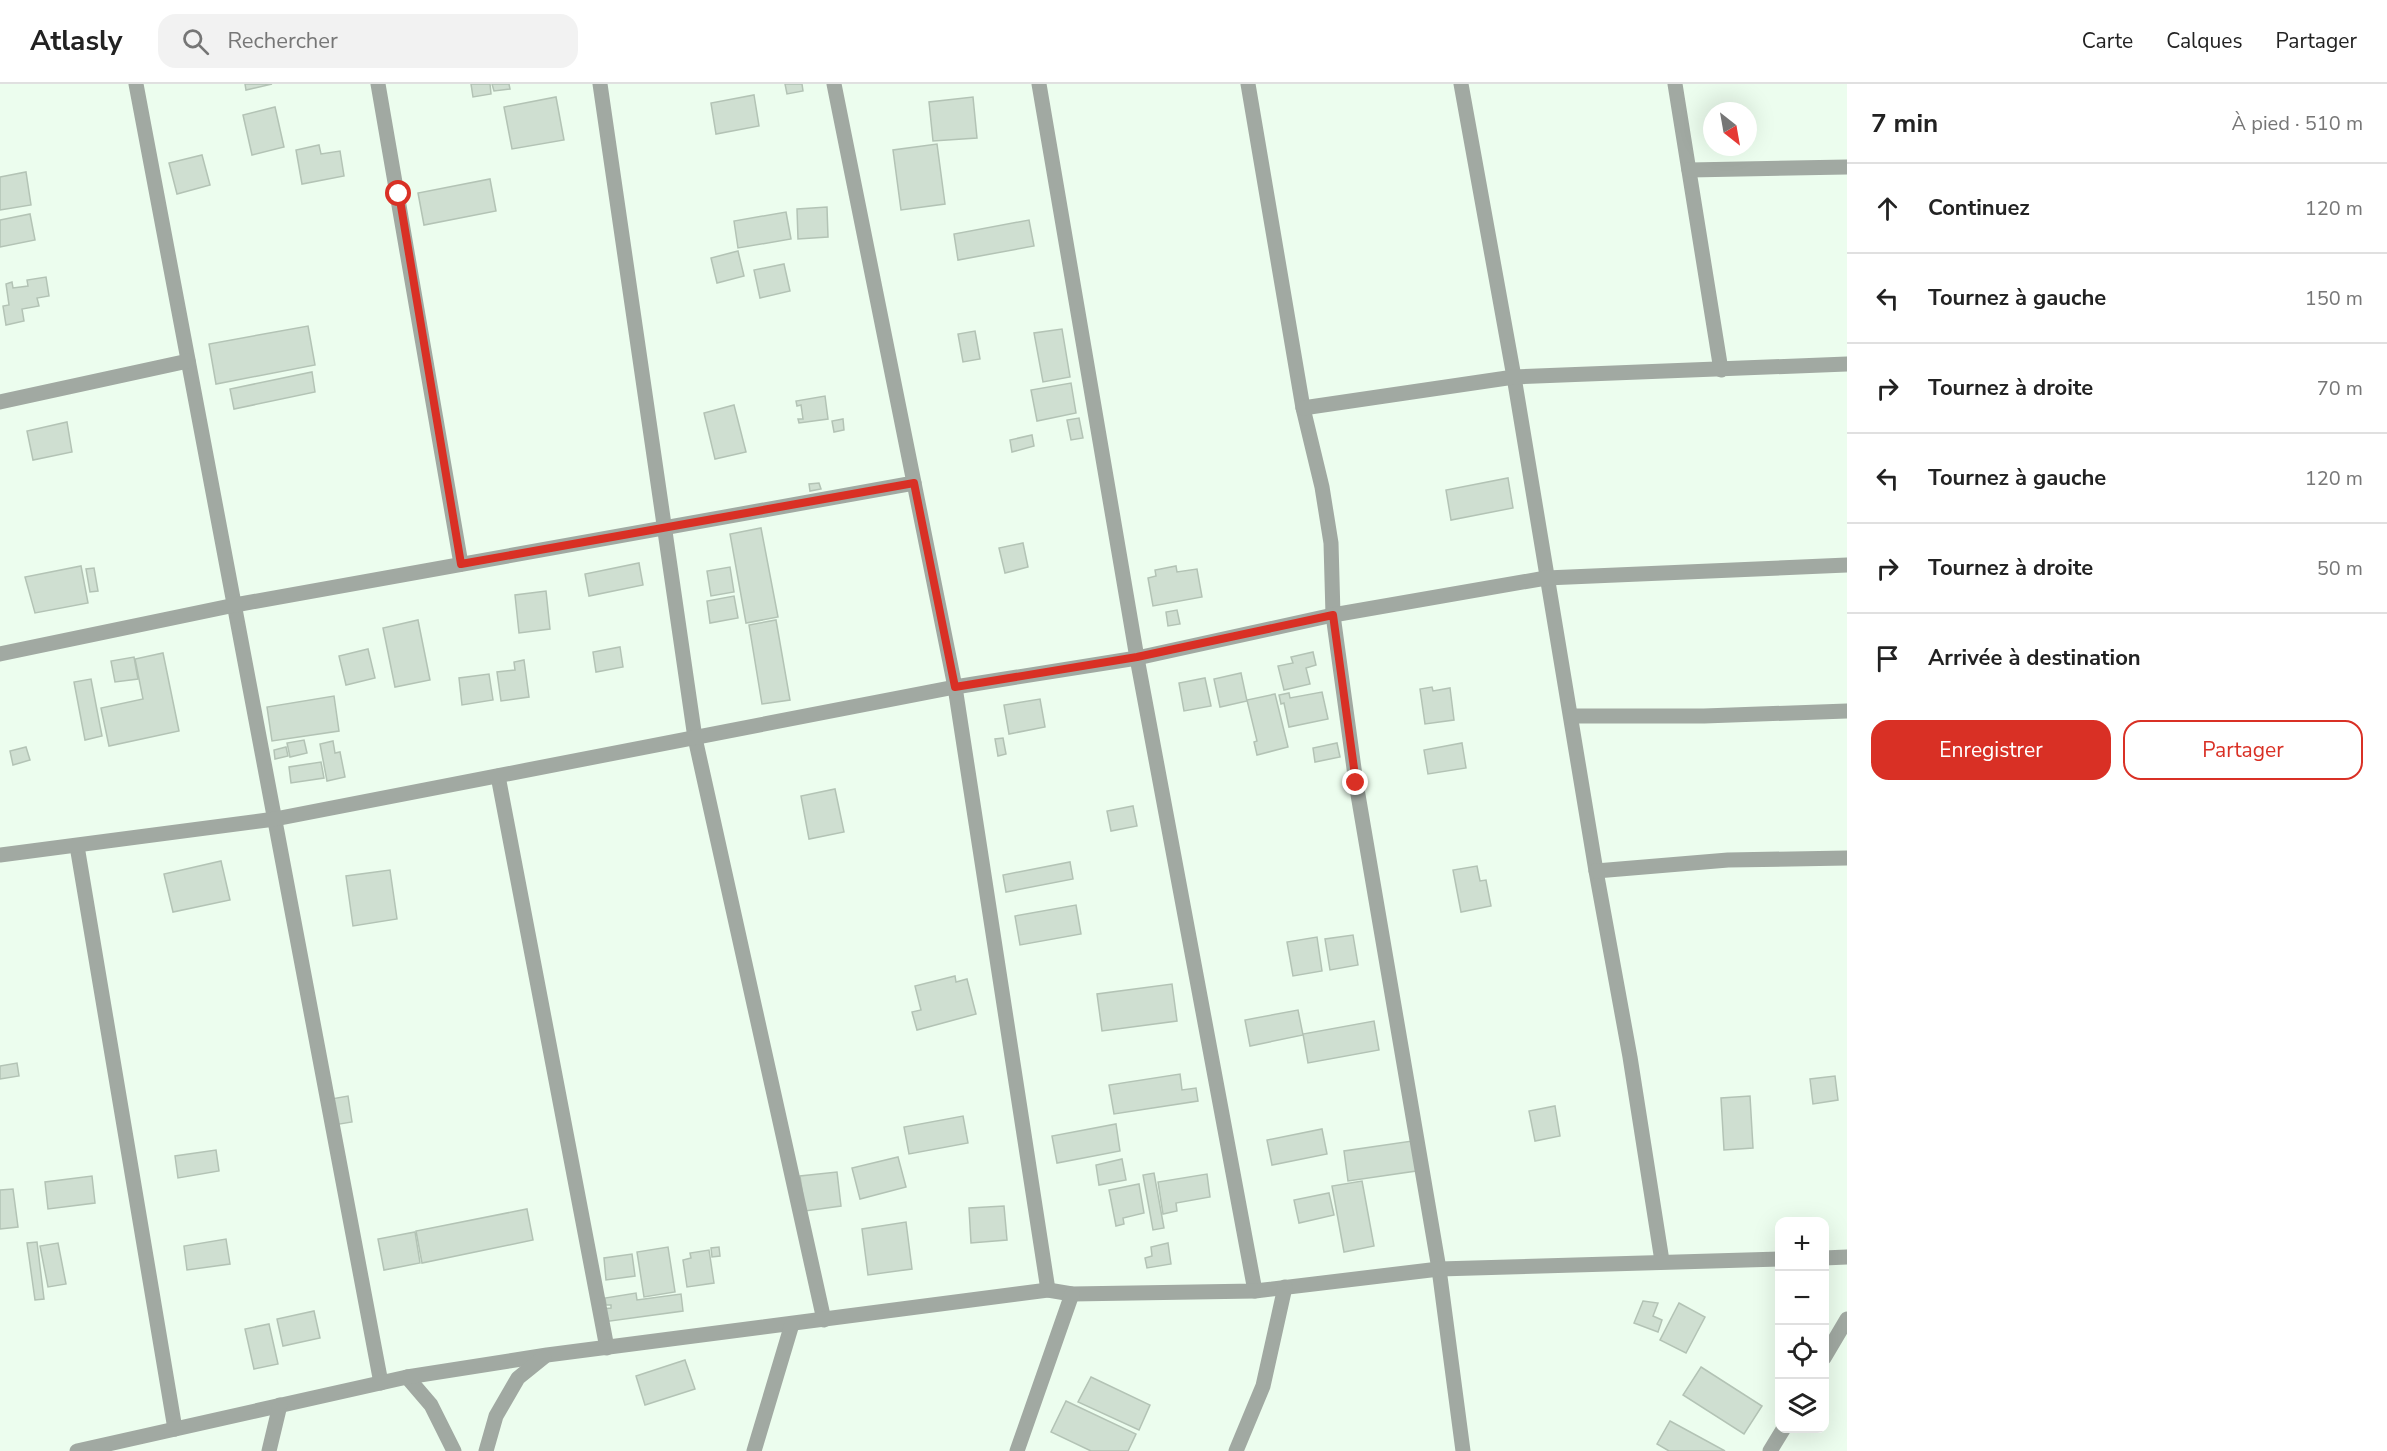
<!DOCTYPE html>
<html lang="fr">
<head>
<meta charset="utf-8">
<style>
  body { margin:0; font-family:"Nunito Sans",sans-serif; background:#f2f2f2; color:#222 }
  .controls { position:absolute; right:18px; bottom:18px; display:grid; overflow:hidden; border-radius:12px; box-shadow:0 6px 24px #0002 }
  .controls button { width:54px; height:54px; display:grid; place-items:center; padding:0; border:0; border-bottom:2px solid #e0e0e0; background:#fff; color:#222; font:30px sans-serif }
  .compass { position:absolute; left:1703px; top:18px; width:54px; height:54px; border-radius:50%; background:#fff; box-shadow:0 6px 24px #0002; rotate:149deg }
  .stop { position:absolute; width:18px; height:18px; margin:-14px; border:4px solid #d93025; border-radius:50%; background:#fff }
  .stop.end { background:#d93025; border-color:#fff; box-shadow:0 2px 6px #0008 }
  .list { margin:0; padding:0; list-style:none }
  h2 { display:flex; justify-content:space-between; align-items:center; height:78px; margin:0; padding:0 24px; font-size:26px }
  h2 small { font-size:20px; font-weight:400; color:#767676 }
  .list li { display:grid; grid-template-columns:39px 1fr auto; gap:18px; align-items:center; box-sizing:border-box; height:90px; padding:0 24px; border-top:2px solid #e0e0e0 }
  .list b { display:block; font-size:22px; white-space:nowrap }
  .list em { font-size:20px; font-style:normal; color:#767676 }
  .actions { display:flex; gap:12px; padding:18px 24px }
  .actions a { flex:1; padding:14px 0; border:2px solid #d93025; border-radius:18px; text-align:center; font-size:21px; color:#d93025 }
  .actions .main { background:#d93025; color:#fff }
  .icon { flex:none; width:33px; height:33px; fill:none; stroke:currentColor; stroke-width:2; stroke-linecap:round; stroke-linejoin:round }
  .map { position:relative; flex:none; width:1847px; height:1367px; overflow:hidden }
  header { display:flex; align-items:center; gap:36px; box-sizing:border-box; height:84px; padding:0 30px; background:#fff; border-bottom:2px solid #e0e0e0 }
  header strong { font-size:28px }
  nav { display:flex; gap:33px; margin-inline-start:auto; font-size:21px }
  .search { width:420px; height:54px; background:#f2f2f2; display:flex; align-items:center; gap:15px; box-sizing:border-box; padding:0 21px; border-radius:18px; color:#767676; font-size:22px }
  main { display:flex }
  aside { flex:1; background:#fff }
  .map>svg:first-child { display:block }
  .building { fill:#cfdfd1; stroke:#b3c3b5; stroke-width:1.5 }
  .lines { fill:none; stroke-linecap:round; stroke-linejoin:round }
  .minor { stroke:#a1a9a2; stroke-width:15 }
  .route { stroke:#d93025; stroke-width:8 }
</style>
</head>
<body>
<header>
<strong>Atlasly</strong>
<div class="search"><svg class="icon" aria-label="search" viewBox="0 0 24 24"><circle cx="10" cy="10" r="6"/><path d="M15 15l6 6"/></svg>Rechercher</div>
<nav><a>Carte</a><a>Calques</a><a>Partager</a></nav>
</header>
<main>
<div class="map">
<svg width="1847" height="1367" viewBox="0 0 1847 1367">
  <rect width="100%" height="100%" fill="#ecfdee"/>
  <g class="building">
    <path d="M 245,0 L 272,0 L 246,6 Z"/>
    <path d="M 471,0 L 490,0 L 491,10 L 473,13 Z"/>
    <path d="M 492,0 L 509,0 L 510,5 L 494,7 Z"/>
    <path d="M 785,0 L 802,0 L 803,7 L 787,10 Z"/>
    <path d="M 754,11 L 759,42 L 716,50 L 711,19 Z"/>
    <path d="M 556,13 L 564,56 L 512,65 L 504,23 Z"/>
    <path d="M 973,13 L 977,54 L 933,57 L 929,18 Z"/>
    <path d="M 275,23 L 284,63 L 252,71 L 243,31 Z"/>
    <path d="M 937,60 L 945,120 L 901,126 L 893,66 Z"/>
    <path d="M 319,61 L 321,70 L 340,67 L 344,92 L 302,100 L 296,66 Z"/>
    <path d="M 202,71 L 210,101 L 177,110 L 169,79 Z"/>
    <path d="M 26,88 L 31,121 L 0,126 L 0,93 Z"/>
    <path d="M 490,95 L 496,127 L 424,141 L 418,109 Z"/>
    <path d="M 827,123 L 828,153 L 798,155 L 797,125 Z"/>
    <path d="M 786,128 L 791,155 L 738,164 L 734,137 Z"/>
    <path d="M 30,130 L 35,156 L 0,163 L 0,136 Z"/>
    <path d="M 1029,136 L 1034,162 L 958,176 L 954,150 Z"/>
    <path d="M 738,167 L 744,192 L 717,199 L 711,174 Z"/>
    <path d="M 784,180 L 790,207 L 760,214 L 754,186 Z"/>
    <path d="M 46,193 L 49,212 L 37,214 L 39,222 L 22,225 L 24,237 L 6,241 L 3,222 L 9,221 L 6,200 L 12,198 L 13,204 L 28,202 L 27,196 Z"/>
    <path d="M 308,242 L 315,281 L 216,300 L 209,260 Z"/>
    <path d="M 1062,245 L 1070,293 L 1043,298 L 1034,249 Z"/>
    <path d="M 975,247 L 980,275 L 963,278 L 958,250 Z"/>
    <path d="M 312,288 L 315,308 L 234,325 L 230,305 Z"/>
    <path d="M 1071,299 L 1076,329 L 1037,337 L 1031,306 Z"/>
    <path d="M 825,312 L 828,335 L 799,339 L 798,335 L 803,335 L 801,321 L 797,322 L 796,317 Z"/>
    <path d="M 734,321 L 746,368 L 715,375 L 704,329 Z"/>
    <path d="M 1079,334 L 1083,354 L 1071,356 L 1067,336 Z"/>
    <path d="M 843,335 L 844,346 L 834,348 L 832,337 Z"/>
    <path d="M 67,338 L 72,368 L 33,376 L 27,347 Z"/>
    <path d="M 1032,351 L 1034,362 L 1012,368 L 1010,356 Z"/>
    <path d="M 1508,394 L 1513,424 L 1451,436 L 1446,406 Z"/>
    <path d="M 819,399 L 821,405 L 810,407 L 809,400 Z"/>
    <path d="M 761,444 L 778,533 L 746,539 L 730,450 Z"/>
    <path d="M 1023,459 L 1028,483 L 1005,489 L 999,464 Z"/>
    <path d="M 639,479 L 643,501 L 589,512 L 585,490 Z"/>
    <path d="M 81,482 L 88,519 L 35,529 L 25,493 Z"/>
    <path d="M 1176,482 L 1177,488 L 1197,485 L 1202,513 L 1153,522 L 1148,494 L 1156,492 L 1155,486 Z"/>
    <path d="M 730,483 L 734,508 L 711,512 L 707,487 Z"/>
    <path d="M 94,484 L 98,507 L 90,508 L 86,485 Z"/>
    <path d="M 546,507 L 550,545 L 519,549 L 515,511 Z"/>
    <path d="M 734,512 L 738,534 L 710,539 L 707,517 Z"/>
    <path d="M 1177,526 L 1180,540 L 1168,542 L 1166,528 Z"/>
    <path d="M 418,536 L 430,596 L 395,603 L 383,544 Z"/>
    <path d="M 776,536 L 790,616 L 762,620 L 749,541 Z"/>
    <path d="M 620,563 L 623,583 L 596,588 L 593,568 Z"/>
    <path d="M 368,565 L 375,594 L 346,601 L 339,572 Z"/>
    <path d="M 1313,568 L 1316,581 L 1306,584 L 1310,600 L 1284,606 L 1278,582 L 1293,579 L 1291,573 Z"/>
    <path d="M 163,569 L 179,647 L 109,662 L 101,624 L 143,615 L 135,575 Z"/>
    <path d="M 134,573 L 138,595 L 115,598 L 111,577 Z"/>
    <path d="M 524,576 L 529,613 L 501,617 L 497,588 L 515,586 L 514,578 Z"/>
    <path d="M 1241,589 L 1247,617 L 1220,623 L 1214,595 Z"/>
    <path d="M 489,590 L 493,616 L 462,621 L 459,594 Z"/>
    <path d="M 1205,594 L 1211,622 L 1184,627 L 1179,599 Z"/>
    <path d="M 91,595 L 102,652 L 85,656 L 74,598 Z"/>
    <path d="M 1432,603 L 1433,607 L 1450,604 L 1454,636 L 1425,640 L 1420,605 Z"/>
    <path d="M 1322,608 L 1328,635 L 1289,643 L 1284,619 L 1281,620 L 1279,611 L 1289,609 L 1290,614 Z"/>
    <path d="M 1275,610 L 1288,663 L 1257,671 L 1254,658 L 1257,657 L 1247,616 Z"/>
    <path d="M 334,612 L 339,647 L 272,657 L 267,623 Z"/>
    <path d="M 1040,615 L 1045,643 L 1009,650 L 1004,621 Z"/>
    <path d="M 1003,654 L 1006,670 L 998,672 L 995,655 Z"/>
    <path d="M 304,656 L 307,669 L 290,673 L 287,659 Z"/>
    <path d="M 333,657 L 335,669 L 340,668 L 345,693 L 327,697 L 320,660 Z"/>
    <path d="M 1337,659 L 1340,673 L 1315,678 L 1313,664 Z"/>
    <path d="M 1462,659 L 1466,684 L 1428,690 L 1424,666 Z"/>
    <path d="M 26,663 L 30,676 L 13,681 L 10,667 Z"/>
    <path d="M 286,663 L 288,672 L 275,675 L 274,666 Z"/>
    <path d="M 321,678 L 324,694 L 291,699 L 289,683 Z"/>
    <path d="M 835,705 L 844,748 L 809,755 L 801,712 Z"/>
    <path d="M 1133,722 L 1137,742 L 1111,747 L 1107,727 Z"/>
    <path d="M 221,777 L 230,816 L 173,828 L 164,790 Z"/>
    <path d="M 1070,778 L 1073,795 L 1006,808 L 1003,791 Z"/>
    <path d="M 1477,782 L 1480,797 L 1486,796 L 1491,822 L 1461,828 L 1453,786 Z"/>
    <path d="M 390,786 L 397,835 L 353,842 L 346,792 Z"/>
    <path d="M 1076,821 L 1081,850 L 1020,861 L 1015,832 Z"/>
    <path d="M 1353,851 L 1358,881 L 1330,886 L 1325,855 Z"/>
    <path d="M 1317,853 L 1322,887 L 1293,892 L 1287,858 Z"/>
    <path d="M 955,892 L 956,898 L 967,895 L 976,930 L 917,946 L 912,928 L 921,926 L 915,902 Z"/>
    <path d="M 1172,900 L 1177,937 L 1102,947 L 1097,910 Z"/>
    <path d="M 1298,926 L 1303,951 L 1250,962 L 1245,936 Z"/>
    <path d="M 1374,937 L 1379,966 L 1308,979 L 1303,950 Z"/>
    <path d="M 17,979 L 19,992 L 0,995 L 0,982 Z"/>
    <path d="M 1180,990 L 1182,1006 L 1196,1004 L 1198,1017 L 1114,1030 L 1109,1001 Z"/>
    <path d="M 1835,992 L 1838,1016 L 1813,1020 L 1810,995 Z"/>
    <path d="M 348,1012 L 352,1038 L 334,1041 L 331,1015 Z"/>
    <path d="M 1750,1012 L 1753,1064 L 1724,1066 L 1721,1014 Z"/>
    <path d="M 1555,1022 L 1560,1052 L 1535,1057 L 1529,1027 Z"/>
    <path d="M 963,1032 L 968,1059 L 909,1070 L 904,1043 Z"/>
    <path d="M 1116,1040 L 1120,1067 L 1057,1079 L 1052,1052 Z"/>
    <path d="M 1322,1045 L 1327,1070 L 1272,1081 L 1267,1056 Z"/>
    <path d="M 1412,1057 L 1416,1087 L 1348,1097 L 1344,1067 Z"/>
    <path d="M 216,1066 L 219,1087 L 178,1094 L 175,1072 Z"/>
    <path d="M 898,1073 L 906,1103 L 860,1115 L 852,1084 Z"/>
    <path d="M 1122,1075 L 1126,1096 L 1099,1101 L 1096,1081 Z"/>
    <path d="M 837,1088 L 841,1122 L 805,1127 L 800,1092 Z"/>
    <path d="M 1154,1089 L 1164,1144 L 1153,1146 L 1143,1091 Z"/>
    <path d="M 1207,1090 L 1210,1113 L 1176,1119 L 1177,1127 L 1163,1130 L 1158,1098 Z"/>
    <path d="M 92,1092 L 95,1119 L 48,1125 L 45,1098 Z"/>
    <path d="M 1362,1097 L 1374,1162 L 1344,1168 L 1332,1102 Z"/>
    <path d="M 1139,1100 L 1144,1129 L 1123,1134 L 1124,1140 L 1116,1142 L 1109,1106 Z"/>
    <path d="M 13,1105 L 18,1143 L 0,1145 L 0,1106 Z"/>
    <path d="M 1329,1109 L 1334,1131 L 1299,1139 L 1294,1116 Z"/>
    <path d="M 1004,1122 L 1007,1156 L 971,1159 L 969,1124 Z"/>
    <path d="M 527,1125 L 533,1156 L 422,1179 L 416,1147 Z"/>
    <path d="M 906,1138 L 912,1185 L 868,1191 L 862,1145 Z"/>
    <path d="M 415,1148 L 420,1179 L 384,1186 L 378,1155 Z"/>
    <path d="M 226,1155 L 230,1180 L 187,1186 L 184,1162 Z"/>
    <path d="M 37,1158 L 44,1215 L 35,1216 L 27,1159 Z"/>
    <path d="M 58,1159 L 66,1200 L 48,1203 L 40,1162 Z"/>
    <path d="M 1168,1159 L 1171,1180 L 1147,1184 L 1145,1174 L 1152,1172 L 1151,1163 Z"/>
    <path d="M 668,1163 L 675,1208 L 644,1213 L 637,1168 Z"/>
    <path d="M 719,1163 L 720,1172 L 712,1173 L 711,1164 Z"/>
    <path d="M 709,1166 L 714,1199 L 687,1203 L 683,1176 L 691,1174 L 690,1169 Z"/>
    <path d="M 632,1170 L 635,1192 L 606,1196 L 604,1174 Z"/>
    <path d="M 636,1209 L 637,1216 L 681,1210 L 683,1227 L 603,1238 L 602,1225 L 611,1224 L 611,1221 L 606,1221 L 605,1214 Z"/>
    <path d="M 1643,1217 L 1658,1219 L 1653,1232 L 1662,1236 L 1658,1248 L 1634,1239 Z"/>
    <path d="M 1679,1219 L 1705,1233 L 1686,1269 L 1660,1256 Z"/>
    <path d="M 314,1227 L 320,1254 L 283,1262 L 277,1235 Z"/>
    <path d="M 269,1240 L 278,1280 L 254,1285 L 245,1245 Z"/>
    <path d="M 685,1276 L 695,1305 L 645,1321 L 636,1292 Z"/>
    <path d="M 1701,1283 L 1762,1322 L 1744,1350 L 1683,1311 Z"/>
    <path d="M 1091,1293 L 1150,1321 L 1139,1346 L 1078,1318 Z"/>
    <path d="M 1066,1317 L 1136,1350 L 1128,1367 L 1091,1367 L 1051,1348 Z"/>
    <path d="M 1670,1337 L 1725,1367 L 1669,1367 L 1657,1360 Z"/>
  </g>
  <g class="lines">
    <g class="minor">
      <path d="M 136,0 L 381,1299"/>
      <path d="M 378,0 L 461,480"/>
      <path d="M 600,0 L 695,654 L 824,1236"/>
      <path d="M 834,0 L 955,603 L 1048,1206"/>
      <path d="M 1039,0 L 1137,574 L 1255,1207"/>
      <path d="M 1248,0 L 1303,324 L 1322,403 L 1331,459 L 1333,531 L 1356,699 L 1439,1185 L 1463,1367"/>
      <path d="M 1461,0 L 1514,293 L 1596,787 L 1630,973 L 1662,1177"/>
      <path d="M 1675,0 L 1721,286"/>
      <path d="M 1689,86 L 1847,83"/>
      <path d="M 0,318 L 188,277"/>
      <path d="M 1303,324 L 1514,293 L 1847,280"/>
      <path d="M 0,570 L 235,521 L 914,399"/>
      <path d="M 1571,632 L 1704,632 L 1847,627"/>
      <path d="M 498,692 L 607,1264"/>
      <path d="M 77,762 L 175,1345"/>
      <path d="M 0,771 L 275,735 L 955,603 L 1137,574 L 1333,531 L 1546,494 L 1847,481"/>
      <path d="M 1596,787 L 1728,776 L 1847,774"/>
      <path d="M 1824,1174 L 1847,1173"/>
      <path d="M 1824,1274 L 1847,1235"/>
      <path d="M 407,1293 L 431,1321 L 454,1367"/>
      <path d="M 77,1367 L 407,1293 L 547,1271 L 1048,1206 L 1072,1210 L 1255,1207 L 1439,1185 L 1780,1175"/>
      <path d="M 269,1367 L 280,1321"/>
      <path d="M 486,1367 L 496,1332 L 518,1294 L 544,1273"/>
      <path d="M 754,1367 L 792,1240"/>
      <path d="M 1017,1367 L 1072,1210"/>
      <path d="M 1236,1367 L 1263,1302 L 1285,1203"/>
      <path d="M 1770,1367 L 1784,1344"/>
    </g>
  </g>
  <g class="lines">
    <path class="route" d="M 399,110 L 461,480 L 914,399 L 955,603 L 1137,573 L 1333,531 L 1356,699"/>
  </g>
</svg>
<div class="controls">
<button>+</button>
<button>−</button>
<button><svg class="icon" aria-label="locate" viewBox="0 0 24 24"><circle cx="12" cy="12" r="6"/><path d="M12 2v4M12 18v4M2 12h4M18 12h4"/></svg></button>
<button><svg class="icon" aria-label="layers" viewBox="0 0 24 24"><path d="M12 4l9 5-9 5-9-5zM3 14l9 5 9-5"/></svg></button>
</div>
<svg class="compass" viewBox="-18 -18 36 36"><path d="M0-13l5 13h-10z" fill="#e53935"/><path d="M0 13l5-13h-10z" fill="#767676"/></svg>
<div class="stop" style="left:399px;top:110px"></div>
<div class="stop end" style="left:1356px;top:699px"></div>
</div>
<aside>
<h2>7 min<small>À pied · 510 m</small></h2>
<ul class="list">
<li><svg class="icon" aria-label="ahead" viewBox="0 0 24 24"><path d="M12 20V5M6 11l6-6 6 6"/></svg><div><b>Continuez</b></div><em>120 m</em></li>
<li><svg class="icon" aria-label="left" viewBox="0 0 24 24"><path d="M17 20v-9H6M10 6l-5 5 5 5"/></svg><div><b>Tournez à gauche</b></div><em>150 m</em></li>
<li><svg class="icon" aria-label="right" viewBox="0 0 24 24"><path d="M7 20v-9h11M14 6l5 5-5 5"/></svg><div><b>Tournez à droite</b></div><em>70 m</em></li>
<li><svg class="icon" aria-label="left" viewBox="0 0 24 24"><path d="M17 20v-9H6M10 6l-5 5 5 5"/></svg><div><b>Tournez à gauche</b></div><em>120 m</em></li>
<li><svg class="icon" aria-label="right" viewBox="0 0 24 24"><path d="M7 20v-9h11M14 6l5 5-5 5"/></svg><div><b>Tournez à droite</b></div><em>50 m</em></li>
<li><svg class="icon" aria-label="arrive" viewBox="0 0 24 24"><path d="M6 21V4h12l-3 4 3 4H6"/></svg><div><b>Arrivée à destination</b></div></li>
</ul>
<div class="actions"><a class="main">Enregistrer</a><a>Partager</a></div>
</aside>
</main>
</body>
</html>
